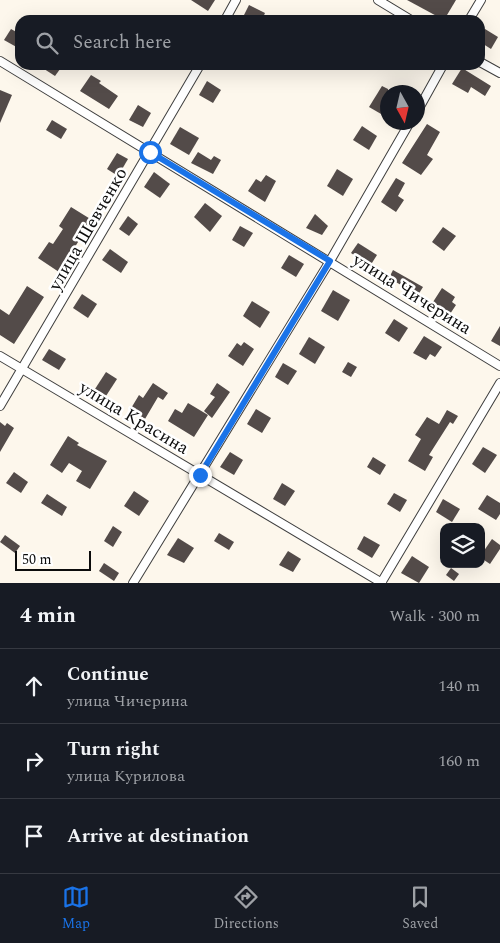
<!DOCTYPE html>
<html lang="en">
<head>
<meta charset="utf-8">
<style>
  body { margin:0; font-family:Spectral,serif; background:#20242c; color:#f1f3f6 }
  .controls { position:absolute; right:15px; bottom:15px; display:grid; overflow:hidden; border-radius:10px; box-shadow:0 5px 20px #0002 }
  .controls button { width:45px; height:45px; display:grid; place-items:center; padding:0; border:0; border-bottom:1px solid #363941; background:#171b24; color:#f1f3f6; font:25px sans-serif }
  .compass { position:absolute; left:380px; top:85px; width:45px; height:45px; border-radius:50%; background:#171b24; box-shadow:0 5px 20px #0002; rotate:172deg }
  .scale { position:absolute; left:15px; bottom:12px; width:76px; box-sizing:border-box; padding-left:5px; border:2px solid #0c0c0c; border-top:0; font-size:14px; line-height:18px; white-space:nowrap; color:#0c0c0c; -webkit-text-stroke:4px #fff; paint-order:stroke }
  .stop { position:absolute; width:15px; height:15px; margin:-11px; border:4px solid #1a73e8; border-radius:50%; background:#fff }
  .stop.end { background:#1a73e8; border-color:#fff; box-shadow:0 1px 5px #0008 }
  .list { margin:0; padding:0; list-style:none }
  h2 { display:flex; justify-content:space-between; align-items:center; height:65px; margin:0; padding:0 20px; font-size:21px }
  h2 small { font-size:16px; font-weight:400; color:#9ea1a6 }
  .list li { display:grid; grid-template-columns:32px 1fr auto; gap:15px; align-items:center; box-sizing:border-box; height:75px; padding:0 20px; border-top:1px solid #363941 }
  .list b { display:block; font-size:19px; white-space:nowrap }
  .list p { margin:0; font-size:16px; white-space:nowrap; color:#9ea1a6 }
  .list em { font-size:16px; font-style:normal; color:#9ea1a6 }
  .icon { flex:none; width:28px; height:28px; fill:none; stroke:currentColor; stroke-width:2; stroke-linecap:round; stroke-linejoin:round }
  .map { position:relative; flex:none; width:500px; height:583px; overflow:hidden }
  .search { position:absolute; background:#171b24; box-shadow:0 5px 20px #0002; left:15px; right:15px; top:15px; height:55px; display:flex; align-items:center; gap:12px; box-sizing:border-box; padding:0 18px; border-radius:15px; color:#9ea1a6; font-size:19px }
  .sheet { height:290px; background:#171b24 }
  nav { display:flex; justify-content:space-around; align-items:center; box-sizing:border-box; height:70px; border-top:1px solid #363941; background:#171b24; font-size:14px; color:#9ea1a6 }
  nav a { display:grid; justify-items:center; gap:2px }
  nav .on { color:#1a73e8 }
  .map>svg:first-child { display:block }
  .building { fill:#534b49 }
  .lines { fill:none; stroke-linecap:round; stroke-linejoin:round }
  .minor-casing { stroke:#3f3f3f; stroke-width:10 }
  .minor { stroke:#fff; stroke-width:8 }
  .route { stroke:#1a73e8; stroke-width:6 }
  .labels { text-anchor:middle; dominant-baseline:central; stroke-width:5; stroke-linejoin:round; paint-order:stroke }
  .street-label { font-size:18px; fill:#0c0c0c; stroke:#fff }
</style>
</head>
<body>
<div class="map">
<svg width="500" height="583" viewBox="0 0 500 583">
  <rect width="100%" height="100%" fill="#fdf7ec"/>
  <g class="building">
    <path d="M 191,0 L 215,0 L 208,11 Z"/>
    <path d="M 407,0 L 456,0 L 444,20 Z"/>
    <path d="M 249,5 L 265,13 L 262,20 L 249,20 L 243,17 Z"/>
    <path d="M 11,29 L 20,34 L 20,49 L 4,40 Z"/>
    <path d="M 485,29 L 498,37 L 491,49 L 480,42 L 480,36 Z"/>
    <path d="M 38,65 L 63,65 L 55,76 Z"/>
    <path d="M 462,68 L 491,86 L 485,96 L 471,87 L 468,93 L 452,84 Z"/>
    <path d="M 91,75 L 101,81 L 99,83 L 118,96 L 109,109 L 80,91 Z"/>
    <path d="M 207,81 L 221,90 L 213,103 L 199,95 Z"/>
    <path d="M 382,86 L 388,89 L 388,118 L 369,107 Z"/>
    <path d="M 0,90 L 12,95 L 0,123 Z"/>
    <path d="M 138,105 L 151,113 L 143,127 L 129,120 Z"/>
    <path d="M 52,120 L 67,129 L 61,139 L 46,130 Z"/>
    <path d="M 427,124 L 440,132 L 427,155 L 433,159 L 421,175 L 402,163 Z"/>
    <path d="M 362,126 L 377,136 L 369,150 L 353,140 Z"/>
    <path d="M 180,127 L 199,138 L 189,155 L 170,144 Z"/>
    <path d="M 198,152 L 211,160 L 214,156 L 221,160 L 213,174 L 191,163 Z"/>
    <path d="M 117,153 L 128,159 L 118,176 L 107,169 Z"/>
    <path d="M 337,169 L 353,179 L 343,196 L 327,186 Z"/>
    <path d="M 154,172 L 170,184 L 160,198 L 144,187 Z"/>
    <path d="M 266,175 L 276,181 L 265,202 L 248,191 L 256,179 L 261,182 Z"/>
    <path d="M 396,178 L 405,183 L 398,196 L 404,200 L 396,212 L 381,202 Z"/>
    <path d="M 205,203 L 222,216 L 210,232 L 194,217 Z"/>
    <path d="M 71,207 L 92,220 L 59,272 L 38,258 L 49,242 L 53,244 L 63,229 L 59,226 Z"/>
    <path d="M 315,214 L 328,226 L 322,235 L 306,228 Z"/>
    <path d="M 128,216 L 138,224 L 129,236 L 119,229 Z"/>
    <path d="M 240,226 L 253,233 L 244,247 L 232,240 Z"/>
    <path d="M 443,227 L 456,236 L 444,251 L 432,242 Z"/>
    <path d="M 358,243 L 377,255 L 370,266 L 351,253 Z"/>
    <path d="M 110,249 L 128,262 L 121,273 L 102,260 Z"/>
    <path d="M 289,255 L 304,264 L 296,277 L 281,268 Z"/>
    <path d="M 393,270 L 423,287 L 418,295 L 389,278 Z"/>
    <path d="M 27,286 L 44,297 L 14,344 L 0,335 L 0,309 L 9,315 Z"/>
    <path d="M 442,288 L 455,297 L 452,302 L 456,305 L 450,314 L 433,302 Z"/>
    <path d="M 333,290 L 350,300 L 338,321 L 321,311 Z"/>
    <path d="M 82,294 L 97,304 L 88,318 L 73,308 Z"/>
    <path d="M 252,301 L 270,312 L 260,328 L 243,316 Z"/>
    <path d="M 394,319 L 408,328 L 399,342 L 385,333 Z"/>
    <path d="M 500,326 L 500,346 L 491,341 Z"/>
    <path d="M 424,336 L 442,347 L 435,357 L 430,354 L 426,360 L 413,353 Z"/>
    <path d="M 309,337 L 325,347 L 315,364 L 299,354 Z"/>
    <path d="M 244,342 L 254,349 L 243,366 L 228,356 L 237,343 L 241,346 Z"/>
    <path d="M 49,349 L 66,359 L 59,370 L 42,360 Z"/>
    <path d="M 348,362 L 357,367 L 351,377 L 342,372 Z"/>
    <path d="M 283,363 L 297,371 L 288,385 L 275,377 Z"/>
    <path d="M 106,372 L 117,379 L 106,396 L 95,389 Z"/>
    <path d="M 153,383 L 168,393 L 163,400 L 158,397 L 145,419 L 130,410 L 139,395 L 143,398 Z"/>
    <path d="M 217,383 L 230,392 L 212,418 L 204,411 L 215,397 L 210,394 Z"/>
    <path d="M 188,403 L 208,415 L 194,437 L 168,421 L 175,409 L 182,413 Z"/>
    <path d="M 256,409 L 271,418 L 262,433 L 247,424 Z"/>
    <path d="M 447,410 L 458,416 L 453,424 L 450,422 L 429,455 L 433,457 L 425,471 L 408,461 L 421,439 L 415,435 L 427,417 L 439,424 Z"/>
    <path d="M 0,422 L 5,426 L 7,423 L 14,428 L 0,452 Z"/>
    <path d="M 68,436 L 79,443 L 77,445 L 107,461 L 90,489 L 76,481 L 82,471 L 69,463 L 62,473 L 50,465 Z"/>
    <path d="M 483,447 L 497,455 L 485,473 L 472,464 Z"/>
    <path d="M 230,452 L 243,460 L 234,475 L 220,467 Z"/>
    <path d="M 373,457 L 386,465 L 380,475 L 367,467 Z"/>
    <path d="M 14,472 L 28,482 L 21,493 L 6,483 Z"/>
    <path d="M 282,483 L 295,491 L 285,506 L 273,499 Z"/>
    <path d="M 134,491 L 149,501 L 139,516 L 124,506 Z"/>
    <path d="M 394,493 L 407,500 L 400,512 L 387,504 Z"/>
    <path d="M 47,494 L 67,507 L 62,516 L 41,503 Z"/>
    <path d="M 487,495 L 500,503 L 500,514 L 496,520 L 478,509 Z"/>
    <path d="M 443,499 L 460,509 L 452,522 L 436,512 Z"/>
    <path d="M 113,526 L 122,532 L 113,547 L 104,541 Z"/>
    <path d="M 219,533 L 234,542 L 229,550 L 214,541 Z"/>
    <path d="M 5,535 L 20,546 L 15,553 L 0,542 Z"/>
    <path d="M 364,536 L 380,545 L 372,558 L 357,549 Z"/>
    <path d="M 178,538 L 194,548 L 184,563 L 167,555 Z"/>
    <path d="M 492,539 L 500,545 L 500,549 L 490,564 L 481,558 L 481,555 Z"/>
    <path d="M 288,551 L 301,559 L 293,572 L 279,565 Z"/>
    <path d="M 412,556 L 429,567 L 419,583 L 401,573 Z"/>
    <path d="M 104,563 L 119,573 L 114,581 L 99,571 Z"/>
    <path d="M 451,568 L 459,574 L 454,581 L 446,575 Z"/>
  </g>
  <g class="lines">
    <defs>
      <g id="minor">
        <path d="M 378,0 L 411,20"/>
        <path d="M 225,20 L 236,0"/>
        <path d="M 469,20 L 481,0"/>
        <path d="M 0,61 L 500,366"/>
        <path d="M 480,62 L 500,73"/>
        <path d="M 418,110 L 443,65"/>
        <path d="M 0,356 L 382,583"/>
        <path d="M 0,406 L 200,65"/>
        <path d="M 133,583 L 330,261 L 410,122"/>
        <path d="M 381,583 L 500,383"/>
      </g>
    </defs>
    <use href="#minor" class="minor-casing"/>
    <use href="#minor" class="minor"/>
  </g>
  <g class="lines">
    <path class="route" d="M 150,152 L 330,261 L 200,475"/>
  </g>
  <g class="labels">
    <g class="street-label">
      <text transform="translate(88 229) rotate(-60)">улица Шевченко</text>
      <text transform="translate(412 294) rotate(32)">улица Чичерина</text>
      <text transform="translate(134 418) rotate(31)">улица Красина</text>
    </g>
  </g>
</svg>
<div class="controls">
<button><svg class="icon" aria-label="layers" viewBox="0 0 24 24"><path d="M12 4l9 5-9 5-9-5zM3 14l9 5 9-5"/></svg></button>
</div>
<svg class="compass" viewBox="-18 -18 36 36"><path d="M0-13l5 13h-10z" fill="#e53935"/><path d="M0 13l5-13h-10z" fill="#9ea1a6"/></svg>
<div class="scale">50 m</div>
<div class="stop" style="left:150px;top:152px"></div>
<div class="stop end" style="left:200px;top:475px"></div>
<div class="search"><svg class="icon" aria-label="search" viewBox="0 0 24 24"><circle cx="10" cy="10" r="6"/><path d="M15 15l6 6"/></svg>Search here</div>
</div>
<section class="sheet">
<h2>4 min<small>Walk · 300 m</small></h2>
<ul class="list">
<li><svg class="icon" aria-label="ahead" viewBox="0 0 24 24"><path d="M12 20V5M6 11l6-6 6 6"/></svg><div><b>Continue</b><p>улица Чичерина</p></div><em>140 m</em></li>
<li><svg class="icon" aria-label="right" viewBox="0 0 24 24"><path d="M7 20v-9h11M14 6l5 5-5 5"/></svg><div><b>Turn right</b><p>улица Курилова</p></div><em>160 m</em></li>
<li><svg class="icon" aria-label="arrive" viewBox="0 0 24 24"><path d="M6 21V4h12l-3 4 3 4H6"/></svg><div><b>Arrive at destination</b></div></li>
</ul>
</section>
<nav>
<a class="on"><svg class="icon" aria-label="map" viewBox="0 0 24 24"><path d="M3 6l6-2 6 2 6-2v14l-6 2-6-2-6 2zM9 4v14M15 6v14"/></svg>Map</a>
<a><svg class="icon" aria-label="directions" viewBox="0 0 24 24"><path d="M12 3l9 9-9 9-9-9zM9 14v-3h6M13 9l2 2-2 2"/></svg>Directions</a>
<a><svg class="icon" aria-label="saved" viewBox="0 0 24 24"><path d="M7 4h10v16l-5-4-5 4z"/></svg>Saved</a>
</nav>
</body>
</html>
